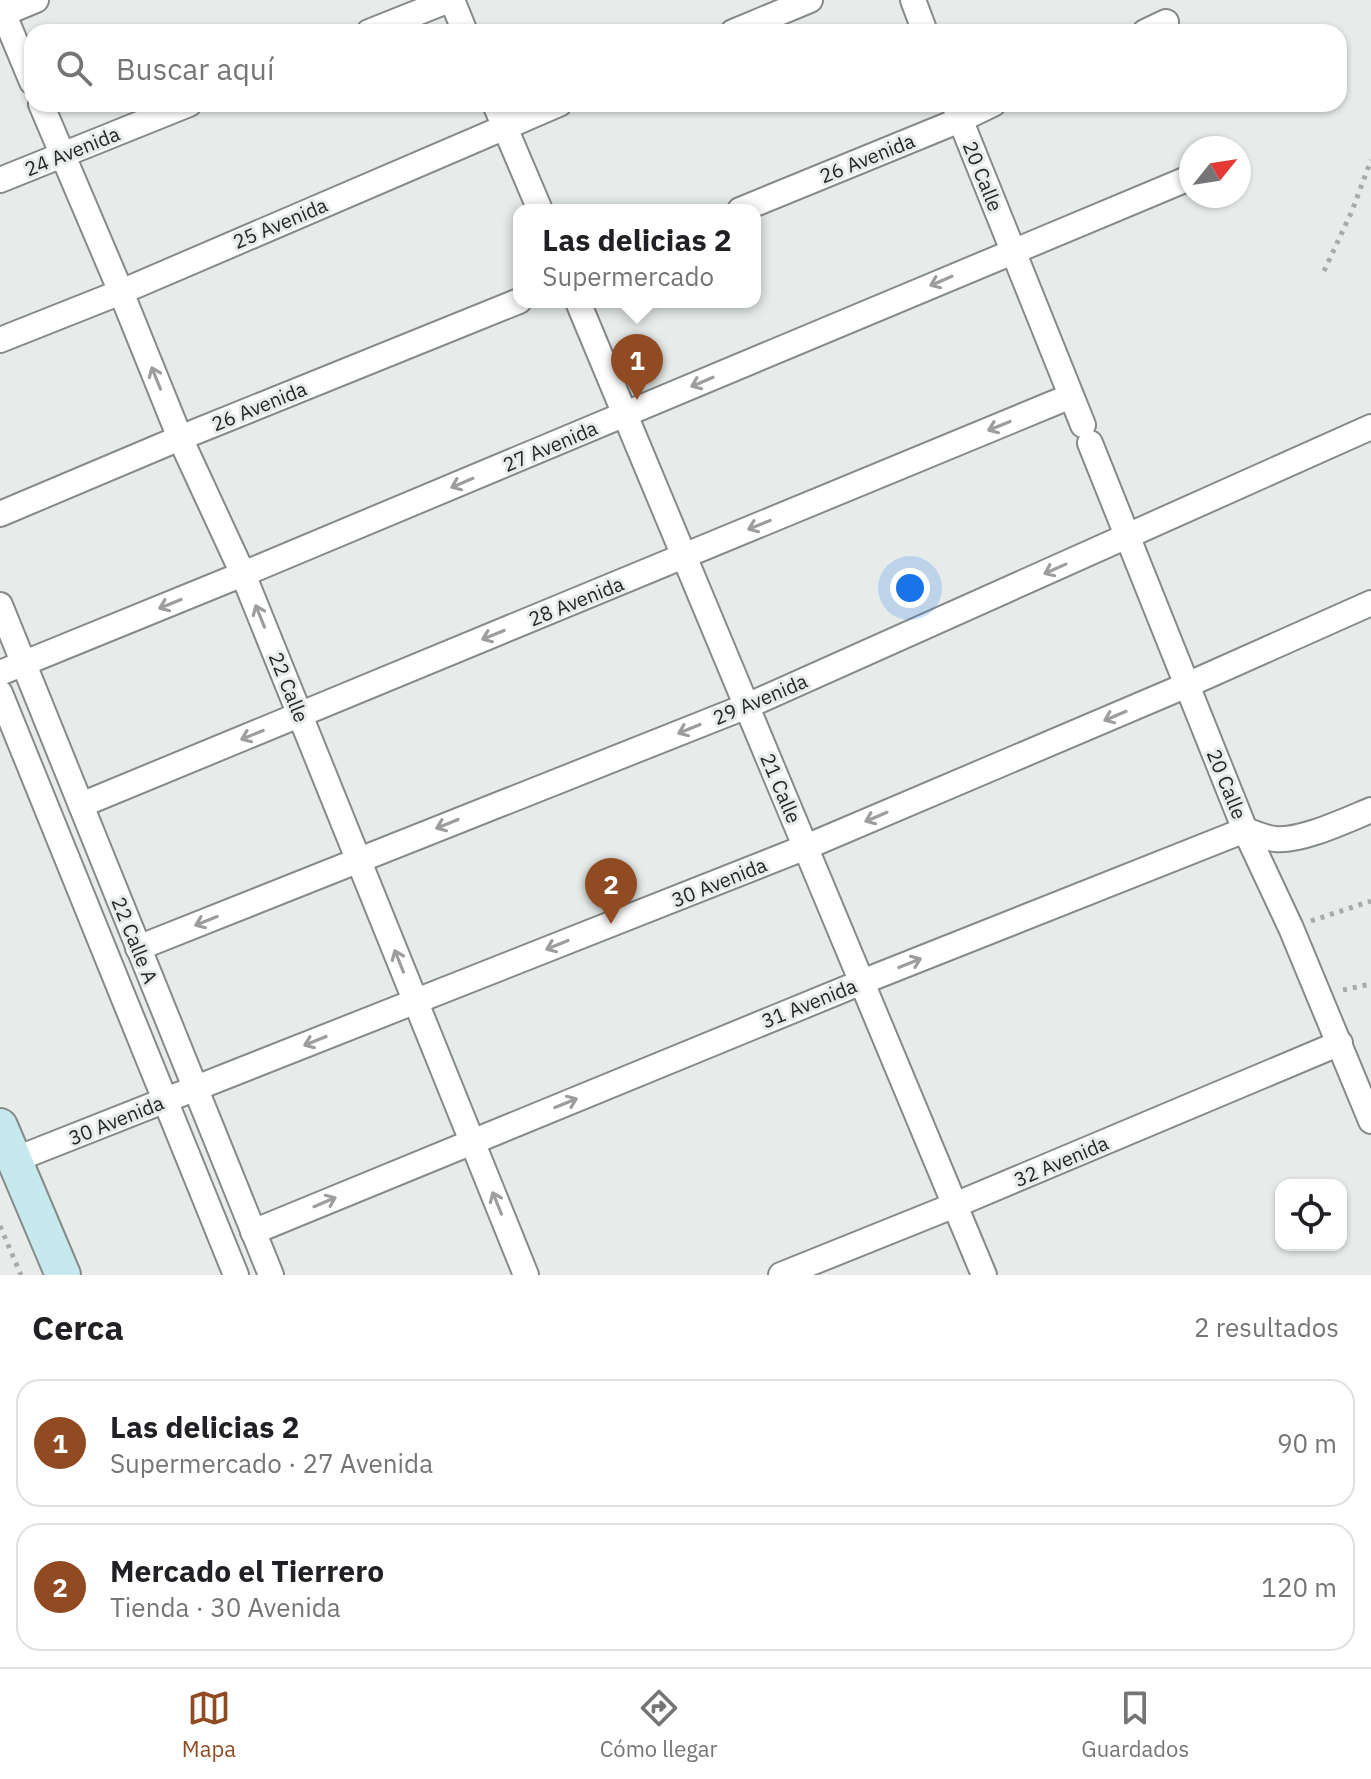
<!DOCTYPE html>
<html lang="es">
<head>
<meta charset="utf-8">
<style>
  body { margin:0; font-family:"IBM Plex Sans",sans-serif; background:#f6f6f6; color:#202124 }
  .controls { position:absolute; right:24px; bottom:24px; display:grid; overflow:hidden; border-radius:16px; box-shadow:0 2px 6px #0004 }
  .controls button { width:72px; height:72px; display:grid; place-items:center; padding:0; border:0; border-bottom:2px solid #e0e0e0; background:#fff; color:#202124; font:40px sans-serif }
  .compass { position:absolute; left:1179px; top:136px; width:72px; height:72px; border-radius:50%; background:#fff; box-shadow:0 2px 6px #0004; rotate:60deg }
  .you { position:absolute; left:910px; top:588px; width:28px; height:28px; margin:-20px; border:6px solid #fff; border-radius:50%; background:#1a73e8; box-shadow:0 0 0 12px #1a73e833 }
  .badge { display:grid; place-items:center; width:52px; height:52px; border-radius:50%; background:#914b22; color:#fff; font-size:26px; font-weight:700 }
  .pin { position:absolute; translate:-50% -66px; filter:drop-shadow(0 2px 4px #0008) }
  .pin::after { content:''; position:absolute; top:42px; width:28px; height:24px; background:inherit; clip-path:polygon(0 0,100% 0,50% 100%) }
  .popup { position:absolute; left:513px; top:204px; width:248px; height:104px; box-sizing:border-box; display:grid; place-content:center; border-radius:16px; background:#fff; filter:drop-shadow(0 2px 6px #0005); font-size:26px; white-space:nowrap; color:#757577 }
  .popup b { font-size:30px; color:#202124 }
  .popup::after { content:''; position:absolute; left:50%; top:100%; margin-left:-16px; border:16px solid transparent; border-top-color:#fff }
  .list { margin:0; padding:0; list-style:none }
  h2 { display:flex; justify-content:space-between; align-items:center; height:104px; margin:0; padding:0 32px; font-size:34px }
  h2 small { font-size:26px; font-weight:400; color:#757577 }
  .list li { display:grid; grid-template-columns:52px 1fr auto; gap:24px; align-items:center; box-sizing:border-box; height:128px; margin:0 16px 16px; padding:0 16px; border:2px solid #e0e0e0; border-radius:24px }
  .list b { display:block; font-size:30px; white-space:nowrap }
  .list p { margin:0; font-size:26px; white-space:nowrap; color:#757577 }
  .list em { font-size:26px; font-style:normal; color:#757577 }
  .icon { flex:none; width:44px; height:44px; fill:none; stroke:currentColor; stroke-width:2; stroke-linecap:round; stroke-linejoin:round }
  .map { position:relative; flex:none; width:1371px; height:1275px; overflow:hidden }
  .search { position:absolute; background:#fff; box-shadow:0 2px 6px #0004; left:24px; right:24px; top:24px; height:88px; display:flex; align-items:center; gap:20px; box-sizing:border-box; padding:0 28px; border-radius:24px; color:#757577; font-size:30px }
  .sheet { height:392px; background:#fff }
  nav { display:flex; justify-content:space-around; align-items:center; box-sizing:border-box; height:112px; border-top:2px solid #e0e0e0; background:#fff; font-size:22px; color:#757577 }
  nav a { display:grid; justify-items:center; gap:4px }
  nav .on { color:#914b22 }
  .map>svg:first-child { display:block }
  .lines { fill:none; stroke-linecap:round; stroke-linejoin:round }
  .street-casing { stroke:#868a89; stroke-width:28 }
  .secondary-casing { stroke:#868a89; stroke-width:38 }
  .path { stroke:#a7abaa; stroke-width:5; stroke-dasharray:4 6; stroke-linecap:butt }
  .street { stroke:#fff; stroke-width:24 }
  .secondary { stroke:#c5e9ec; stroke-width:34 }
  .oneway { stroke:#9d9d9d }
  .labels { text-anchor:middle; dominant-baseline:central; stroke-width:6; stroke-linejoin:round; paint-order:stroke }
  .street-label { font-size:20px; fill:#252626; stroke:#e7eceb }
</style>
</head>
<body>
<div class="map">
<svg width="1371" height="1275" viewBox="0 0 1371 1275">
  <rect width="100%" height="100%" fill="#e7eceb"/>
  <g class="lines">
    <defs>
      <g id="street">
        <path d="M 452,0 L 465,32"/>
        <path d="M 913,0 L 925,32"/>
        <path d="M 0,5 L 32,82"/>
        <path d="M 0,15 L 36,0"/>
        <path d="M 369,32 L 449,0"/>
        <path d="M 733,32 L 810,0"/>
        <path d="M 1145,32 L 1166,22"/>
        <path d="M 41,104 L 121,292 L 180,438 L 243,574 L 526,1275"/>
        <path d="M 495,104 L 540,210"/>
        <path d="M 954,104 L 1083,425"/>
        <path d="M 0,180 L 189,104"/>
        <path d="M 740,210 L 960,120 L 993,104"/>
        <path d="M 578,302 L 984,1275"/>
        <path d="M 0,340 L 121,292 L 559,104"/>
        <path d="M 1090,443 L 1245,830 L 1291,928 L 1371,1121"/>
        <path d="M 0,514 L 180,438 L 519,301"/>
        <path d="M 0,605 L 271,1275"/>
        <path d="M 0,673 L 243,574 L 1187,179"/>
        <path d="M 0,693 L 236,1275"/>
        <path d="M 81,805 L 1071,396"/>
        <path d="M 138,948 L 747,706 L 1371,427"/>
        <path d="M 14,1160 L 806,847 L 1187,685 L 1371,603"/>
        <path d="M 253,1232 L 862,982 L 1245,830 C 1254,833 1265,838 1275,839 C 1300,842 1347,820 1371,810"/>
        <path d="M 781,1275 L 955,1205 L 1340,1043"/>
      </g>
      <path id="secondary" d="M 0,1126 L 63,1275"/>
    </defs>
    <use href="#street" class="street-casing"/>
    <use href="#secondary" class="secondary-casing"/>
    <g class="path">
      <path d="M 1324,271 L 1352,211 L 1371,160"/>
      <path d="M 1311,921 L 1371,901"/>
      <path d="M 1343,990 L 1371,984"/>
      <path d="M 0,1226 L 21,1275"/>
    </g>
    <use href="#street" class="street"/>
    <use href="#secondary" class="secondary"/>
  </g>
  <defs><path id="oneway-shaft" d="M-6 0H5M1.5-3L5.5 0L1.5 3" fill="none" stroke-width="1.6" stroke-linecap="round" stroke-linejoin="round" transform="scale(2)"/></defs>
  <g class="oneway">
    <use href="#oneway-shaft" transform="translate(941 281) rotate(157)"/>
    <use href="#oneway-shaft" transform="translate(156 378) rotate(-112)"/>
    <use href="#oneway-shaft" transform="translate(702 382) rotate(157)"/>
    <use href="#oneway-shaft" transform="translate(999 426) rotate(158)"/>
    <use href="#oneway-shaft" transform="translate(462 483) rotate(157)"/>
    <use href="#oneway-shaft" transform="translate(759 525) rotate(158)"/>
    <use href="#oneway-shaft" transform="translate(1055 569) rotate(156)"/>
    <use href="#oneway-shaft" transform="translate(170 604) rotate(158)"/>
    <use href="#oneway-shaft" transform="translate(260 616) rotate(-112)"/>
    <use href="#oneway-shaft" transform="translate(493 635) rotate(158)"/>
    <use href="#oneway-shaft" transform="translate(1115 716) rotate(157)"/>
    <use href="#oneway-shaft" transform="translate(689 729) rotate(158)"/>
    <use href="#oneway-shaft" transform="translate(252 735) rotate(158)"/>
    <use href="#oneway-shaft" transform="translate(876 817) rotate(157)"/>
    <use href="#oneway-shaft" transform="translate(447 824) rotate(158)"/>
    <use href="#oneway-shaft" transform="translate(206 921) rotate(158)"/>
    <use href="#oneway-shaft" transform="translate(557 945) rotate(158)"/>
    <use href="#oneway-shaft" transform="translate(399 961) rotate(-112)"/>
    <use href="#oneway-shaft" transform="translate(910 963) rotate(-22)"/>
    <use href="#oneway-shaft" transform="translate(315 1041) rotate(158)"/>
    <use href="#oneway-shaft" transform="translate(566 1103) rotate(-22)"/>
    <use href="#oneway-shaft" transform="translate(325 1202) rotate(-23)"/>
    <use href="#oneway-shaft" transform="translate(497 1203) rotate(-112)"/>
  </g>
  <g class="labels">
    <g class="street-label">
      <text transform="translate(72 151) rotate(-22)">24 Avenida</text>
      <text transform="translate(867 158) rotate(-22)">26 Avenida</text>
      <text transform="translate(983 176) rotate(68)">20 Calle</text>
      <text transform="translate(280 223) rotate(-23)">25 Avenida</text>
      <text transform="translate(259 406) rotate(-22)">26 Avenida</text>
      <text transform="translate(550 446) rotate(-23)">27 Avenida</text>
      <text transform="translate(576 601) rotate(-22)">28 Avenida</text>
      <text transform="translate(289 687) rotate(68)">22 Calle</text>
      <text transform="translate(760 699) rotate(-23)">29 Avenida</text>
      <text transform="translate(1227 784) rotate(68)">20 Calle</text>
      <text transform="translate(781 788) rotate(67)">21 Calle</text>
      <text transform="translate(719 882) rotate(-22)">30 Avenida</text>
      <text transform="translate(135 940) rotate(68)">22 Calle A</text>
      <text transform="translate(809 1003) rotate(-22)">31 Avenida</text>
      <text transform="translate(116 1120) rotate(-22)">30 Avenida</text>
      <text transform="translate(1061 1161) rotate(-23)">32 Avenida</text>
    </g>
  </g>
</svg>
<div class="controls">
<button><svg class="icon" aria-label="locate" viewBox="0 0 24 24"><circle cx="12" cy="12" r="6"/><path d="M12 2v4M12 18v4M2 12h4M18 12h4"/></svg></button>
</div>
<svg class="compass" viewBox="-18 -18 36 36"><path d="M0-13l5 13h-10z" fill="#e53935"/><path d="M0 13l5-13h-10z" fill="#757577"/></svg>
<div class="you"></div>
<div class="pin badge" style="left:637px;top:400px">1</div>
<div class="popup"><b>Las delicias 2</b>Supermercado</div>
<div class="pin badge" style="left:611px;top:924px">2</div>
<div class="search"><svg class="icon" aria-label="search" viewBox="0 0 24 24"><circle cx="10" cy="10" r="6"/><path d="M15 15l6 6"/></svg>Buscar aquí</div>
</div>
<section class="sheet">
<h2>Cerca<small>2 resultados</small></h2>
<ul class="list">
<li><span class="badge">1</span><div><b>Las delicias 2</b><p>Supermercado · 27 Avenida</p></div><em>90 m</em></li>
<li><span class="badge">2</span><div><b>Mercado el Tierrero</b><p>Tienda · 30 Avenida</p></div><em>120 m</em></li>
</ul>
</section>
<nav>
<a class="on"><svg class="icon" aria-label="map" viewBox="0 0 24 24"><path d="M3 6l6-2 6 2 6-2v14l-6 2-6-2-6 2zM9 4v14M15 6v14"/></svg>Mapa</a>
<a><svg class="icon" aria-label="directions" viewBox="0 0 24 24"><path d="M12 3l9 9-9 9-9-9zM9 14v-3h6M13 9l2 2-2 2"/></svg>Cómo llegar</a>
<a><svg class="icon" aria-label="saved" viewBox="0 0 24 24"><path d="M7 4h10v16l-5-4-5 4z"/></svg>Guardados</a>
</nav>
</body>
</html>
